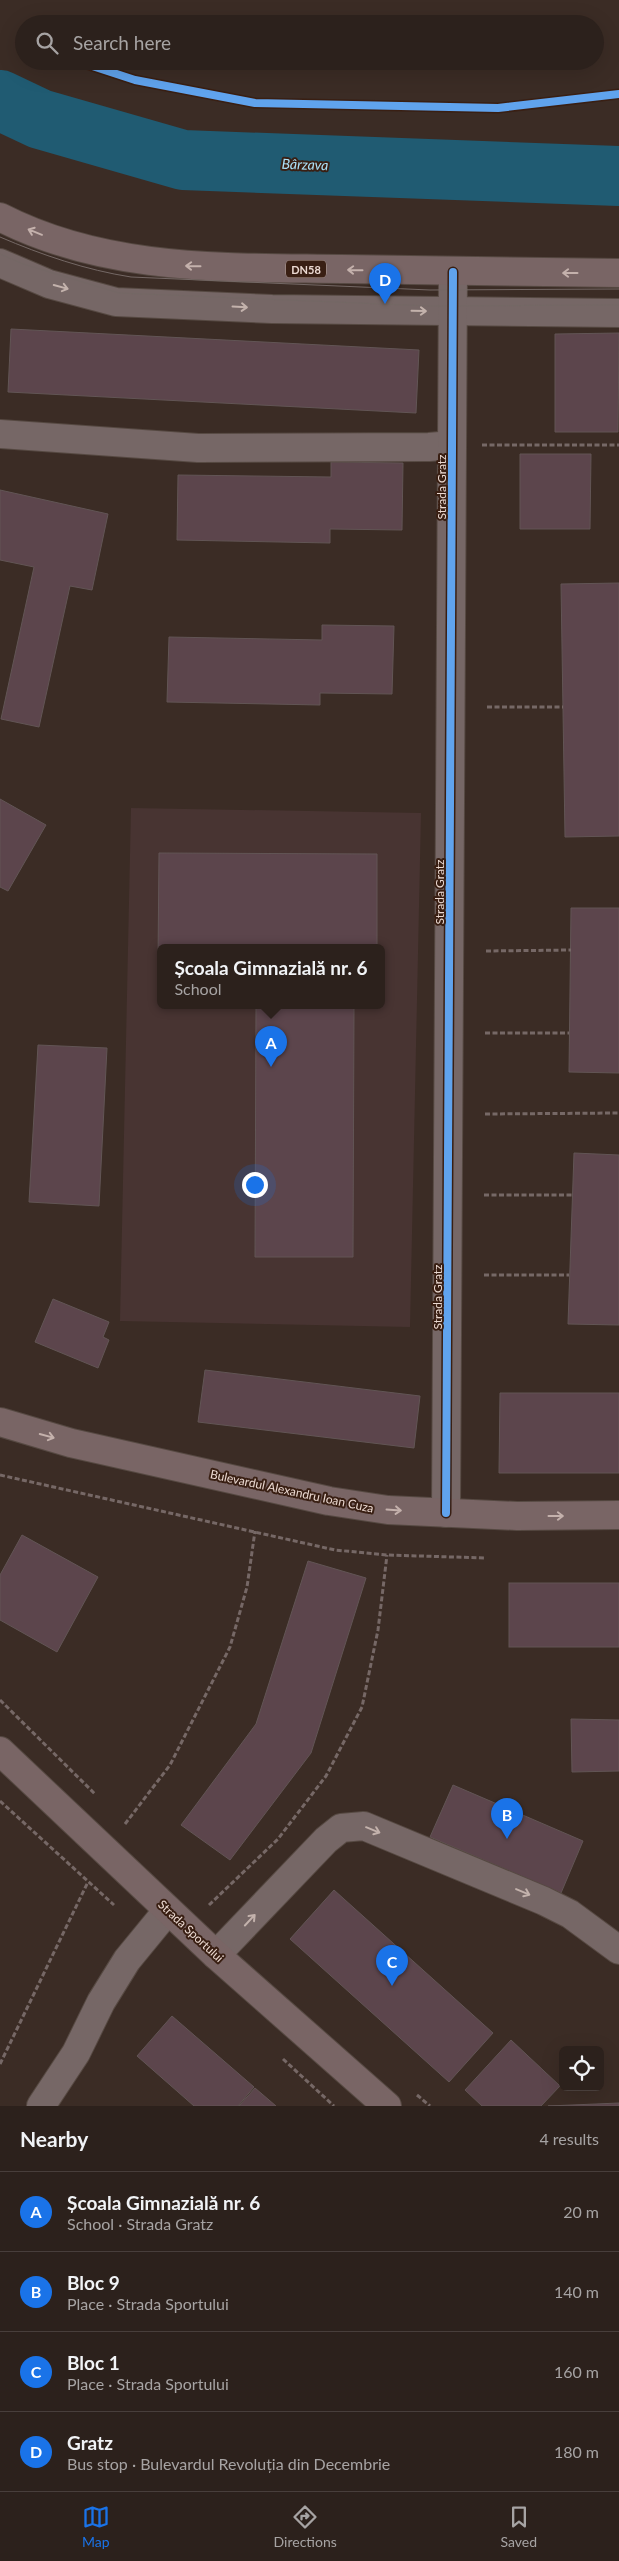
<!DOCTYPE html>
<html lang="en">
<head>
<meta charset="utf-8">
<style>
  body { margin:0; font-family:Lato,sans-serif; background:#342925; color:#f1f3f6 }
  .controls { position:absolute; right:15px; bottom:15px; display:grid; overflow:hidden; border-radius:8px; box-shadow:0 5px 20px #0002 }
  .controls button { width:45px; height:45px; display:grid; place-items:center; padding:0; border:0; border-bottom:1px solid #483e3b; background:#2c211c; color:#f1f3f6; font:25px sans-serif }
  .you { position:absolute; left:254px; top:1184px; width:18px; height:18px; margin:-12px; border:4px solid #fff; border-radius:50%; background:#1a73e8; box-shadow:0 0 0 8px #1a73e833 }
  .badge { display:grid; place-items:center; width:32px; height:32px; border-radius:50%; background:#1a73e8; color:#fff; font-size:16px; font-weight:700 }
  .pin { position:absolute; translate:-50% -41px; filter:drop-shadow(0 1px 2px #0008) }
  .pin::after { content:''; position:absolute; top:26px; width:18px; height:15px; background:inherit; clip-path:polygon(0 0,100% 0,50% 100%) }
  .popup { position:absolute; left:157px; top:944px; width:228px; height:65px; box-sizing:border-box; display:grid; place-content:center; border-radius:8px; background:#2c211c; filter:drop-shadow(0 1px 4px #0005); font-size:16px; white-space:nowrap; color:#a6a3a3 }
  .popup b { font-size:19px; color:#f1f3f6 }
  .popup::after { content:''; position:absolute; left:50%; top:100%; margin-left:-10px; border:10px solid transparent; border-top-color:#2c211c }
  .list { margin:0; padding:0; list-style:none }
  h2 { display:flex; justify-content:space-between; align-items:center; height:65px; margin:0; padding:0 20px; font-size:21px }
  h2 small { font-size:16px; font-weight:400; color:#a6a3a3 }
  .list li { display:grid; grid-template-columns:32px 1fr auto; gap:15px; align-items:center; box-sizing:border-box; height:80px; padding:0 20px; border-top:1px solid #483e3b }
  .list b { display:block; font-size:19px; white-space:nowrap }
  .list p { margin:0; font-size:16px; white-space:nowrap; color:#a6a3a3 }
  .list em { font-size:16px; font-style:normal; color:#a6a3a3 }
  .icon { flex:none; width:28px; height:28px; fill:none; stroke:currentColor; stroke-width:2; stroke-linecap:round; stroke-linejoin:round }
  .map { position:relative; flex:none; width:619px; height:2106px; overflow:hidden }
  .search { position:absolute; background:#2c211c; box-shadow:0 5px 20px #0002; left:15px; right:15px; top:15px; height:55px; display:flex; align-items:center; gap:12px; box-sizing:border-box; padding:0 18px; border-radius:28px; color:#a6a3a3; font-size:19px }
  .sheet { height:385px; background:#2c211c }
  nav { display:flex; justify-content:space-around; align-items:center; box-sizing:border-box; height:70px; border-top:1px solid #483e3b; background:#2c211c; font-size:14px; color:#a6a3a3 }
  nav a { display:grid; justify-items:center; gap:2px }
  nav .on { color:#1a73e8 }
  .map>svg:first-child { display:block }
  .education { fill:#483432; fill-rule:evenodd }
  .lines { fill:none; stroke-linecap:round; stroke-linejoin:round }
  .river { stroke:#205b72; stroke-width:60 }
  .building { fill:#5c454c; stroke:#625555 }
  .minor-casing { stroke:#564942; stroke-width:30 }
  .major-casing { stroke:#564942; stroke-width:30 }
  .path { stroke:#766866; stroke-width:3; stroke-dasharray:5 2.5; stroke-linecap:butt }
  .minor { stroke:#766766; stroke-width:28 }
  .major { stroke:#796565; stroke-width:28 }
  .tram { stroke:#746865; stroke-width:1 }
  .cycleway-casing { stroke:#391f13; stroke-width:11 }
  .cycleway { stroke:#60a3ed; stroke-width:8 }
  .oneway { stroke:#c4b1ac }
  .oneway2 { stroke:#c3b2ac }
  .labels { text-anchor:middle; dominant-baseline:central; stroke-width:4; stroke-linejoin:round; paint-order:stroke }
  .shield { fill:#391f13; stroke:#b6a299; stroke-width:1 }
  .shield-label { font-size:11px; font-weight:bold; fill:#ecdad2 }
  .street-label { font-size:12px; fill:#ecdad2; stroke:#391f13 }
  .water-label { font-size:14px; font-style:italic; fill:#abe0f8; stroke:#391f13 }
</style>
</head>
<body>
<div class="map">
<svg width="619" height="2106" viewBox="0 0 619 2106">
  <rect width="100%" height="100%" fill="#3b2c25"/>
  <path class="education" d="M 131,808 L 421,813 L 410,1327 L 120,1321 ZM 161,948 L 381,948 L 381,1006 L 161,1006 Z"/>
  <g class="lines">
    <path class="river" d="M 0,100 L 40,119 L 183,160 L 619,176"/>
  </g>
  <g class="building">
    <path d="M 11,329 L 419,350 L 416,413 L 8,392 Z"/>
    <path d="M 619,333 L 618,432 L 555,432 L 555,334 Z"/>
    <path d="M 520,454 L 591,454 L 590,529 L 520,529 Z"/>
    <path d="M 331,462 L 403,463 L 402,530 L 330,529 L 330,543 L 177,540 L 178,475 L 331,477 Z"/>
    <path d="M 0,490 L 108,514 L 92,590 L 70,586 L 39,727 L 1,719 L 34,567 L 0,560 Z"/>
    <path d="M 619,583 L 619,836 L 565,837 L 561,584 Z"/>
    <path d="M 322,625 L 394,626 L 392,694 L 320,693 L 320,705 L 167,702 L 169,637 L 322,640 Z"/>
    <path d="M 0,799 L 46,825 L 8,891 L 0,887 Z"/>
    <path d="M 159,853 L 377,854 L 377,948 L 161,948 L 161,962 L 158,962 Z"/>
    <path d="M 571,908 L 619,908 L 619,1073 L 569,1072 Z"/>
    <path d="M 256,1006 L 354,1006 L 353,1257 L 255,1257 Z"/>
    <path d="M 38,1045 L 107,1048 L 99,1206 L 29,1202 Z"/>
    <path d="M 574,1153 L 619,1155 L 619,1325 L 568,1324 Z"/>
    <path d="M 53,1299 L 109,1322 L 103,1337 L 109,1340 L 98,1368 L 35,1342 Z"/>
    <path d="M 205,1370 L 420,1396 L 414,1448 L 198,1422 Z"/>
    <path d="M 500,1393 L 619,1393 L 619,1473 L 499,1473 Z"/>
    <path d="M 22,1535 L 98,1577 L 57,1652 L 0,1620 L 0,1575 Z"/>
    <path d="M 308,1561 L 366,1578 L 311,1753 L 230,1860 L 181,1825 L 256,1724 Z"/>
    <rect x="509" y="1583" width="110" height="64"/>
    <path d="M 571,1719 L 619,1720 L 619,1771 L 572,1772 Z"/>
    <path d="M 453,1785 L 583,1841 L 561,1893 L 430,1837 Z"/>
    <path d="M 334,1890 L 493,2033 L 449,2082 L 290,1939 Z"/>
    <path d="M 172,2016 L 254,2087 L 238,2106 L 194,2106 L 137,2056 Z"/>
    <path d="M 511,2040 L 560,2086 L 541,2106 L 482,2106 L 465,2090 Z"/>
    <path d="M 255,2088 L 276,2106 L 239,2106 Z"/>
    <path d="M 619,2103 L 619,2106 L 548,2106 Z"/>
  </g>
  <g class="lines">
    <defs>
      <g id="minor">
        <path d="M 0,263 L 49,284 L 116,302 L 272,309 L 619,313"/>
        <path d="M 0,434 L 198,448 L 429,447 L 452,445"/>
        <path d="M 446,1513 L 453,272"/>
        <path d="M 216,1955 L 326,1840 L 341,1828 L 364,1826 L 544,1901 L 570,1914 L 619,1950"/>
        <path d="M 41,2106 L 76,2053 L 101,2002 L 127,1960 L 168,1910"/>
      </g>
      <g id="major">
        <path d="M 0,217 C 107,272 226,267 343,269 C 435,271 527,272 619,273"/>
        <path d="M 0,1422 L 71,1443 L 329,1501 L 388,1510 L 517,1516 L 619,1515"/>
        <path d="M 0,1751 L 216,1955 L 387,2106"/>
      </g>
    </defs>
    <use href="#minor" class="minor-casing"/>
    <use href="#major" class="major-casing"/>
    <g class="path">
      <path d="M 482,445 L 619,445"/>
      <path d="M 487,707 L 563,707"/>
      <path d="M 486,951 L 571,950"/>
      <path d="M 485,1033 L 569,1033"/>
      <path d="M 485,1114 L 619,1113"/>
      <path d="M 484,1195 L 572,1195"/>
      <path d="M 484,1275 L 569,1275"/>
      <path d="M 0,1475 L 335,1550 L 387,1555 L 486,1558"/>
      <path d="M 0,1700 L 96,1795"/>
      <path d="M 0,1801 L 114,1905"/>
      <path d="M 125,1824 L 170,1765 L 230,1647 L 247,1587 L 255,1531"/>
      <path d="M 209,1905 L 278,1839 L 326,1776 L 362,1707 L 378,1630 L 387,1555"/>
      <path d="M 283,2059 L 334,2106"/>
      <path d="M 0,2064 L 88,1882"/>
      <path d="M 417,2095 L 430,2106"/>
    </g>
    <use href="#minor" class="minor"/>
    <use href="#major" class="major"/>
    <g class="tram">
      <path d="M 0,237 C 42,255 86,270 131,277 L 430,290 L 619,289"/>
      <path d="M 0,254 L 23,264 L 119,293 L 429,306 L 619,305"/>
    </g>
    <defs>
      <g id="cycleway">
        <path d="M 77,61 L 135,80 L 255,103 L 498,108 L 619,94"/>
        <path d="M 446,1513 L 453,272"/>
      </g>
    </defs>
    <use href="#cycleway" class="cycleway-casing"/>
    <use href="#cycleway" class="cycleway"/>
  </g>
  <defs><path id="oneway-shaft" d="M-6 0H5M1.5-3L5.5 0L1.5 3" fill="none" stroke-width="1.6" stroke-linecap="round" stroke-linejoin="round" transform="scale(1.25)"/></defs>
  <g class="oneway">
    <use href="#oneway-shaft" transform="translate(35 232) rotate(-158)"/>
    <use href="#oneway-shaft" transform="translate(193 266) rotate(-179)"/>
    <use href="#oneway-shaft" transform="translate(355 270) rotate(-179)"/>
    <use href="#oneway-shaft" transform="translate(570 273) rotate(-180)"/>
    <use href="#oneway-shaft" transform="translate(47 1436) rotate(15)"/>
    <use href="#oneway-shaft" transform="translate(394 1510) rotate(4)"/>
    <use href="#oneway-shaft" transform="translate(556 1516)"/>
  </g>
  <g class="oneway2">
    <use href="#oneway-shaft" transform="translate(61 287) rotate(15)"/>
    <use href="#oneway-shaft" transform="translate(240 307) rotate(3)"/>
    <use href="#oneway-shaft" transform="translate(419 311) rotate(1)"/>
    <use href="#oneway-shaft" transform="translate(373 1830) rotate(22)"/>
    <use href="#oneway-shaft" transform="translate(523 1892) rotate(23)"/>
    <use href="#oneway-shaft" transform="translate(250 1920) rotate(-47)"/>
  </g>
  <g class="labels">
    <rect class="shield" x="286" y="260.5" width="40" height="17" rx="4"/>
    <g class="shield-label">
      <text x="306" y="269">DN58</text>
    </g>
    <g class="street-label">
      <text transform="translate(441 487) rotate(-90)">Strada Gratz</text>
      <text transform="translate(439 892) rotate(-90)">Strada Gratz</text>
      <text transform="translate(437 1297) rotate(-90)">Strada Gratz</text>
      <text transform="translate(292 1491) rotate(12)">Bulevardul Alexandru Ioan Cuza</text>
      <text transform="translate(191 1931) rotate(43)">Strada Sportului</text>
    </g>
    <g class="water-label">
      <text transform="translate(305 164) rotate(2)">Bârzava</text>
    </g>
  </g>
</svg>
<div class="controls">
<button><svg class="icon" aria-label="locate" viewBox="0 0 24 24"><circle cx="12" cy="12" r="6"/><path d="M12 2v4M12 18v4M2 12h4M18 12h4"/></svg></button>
</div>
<div class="you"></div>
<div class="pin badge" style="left:271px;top:1067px">A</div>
<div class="popup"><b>Școala Gimnazială nr. 6</b>School</div>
<div class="pin badge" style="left:507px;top:1839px">B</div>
<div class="pin badge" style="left:392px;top:1986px">C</div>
<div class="pin badge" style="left:385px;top:304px">D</div>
<div class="search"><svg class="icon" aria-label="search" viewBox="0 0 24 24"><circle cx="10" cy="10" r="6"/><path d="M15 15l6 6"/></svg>Search here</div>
</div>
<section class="sheet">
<h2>Nearby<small>4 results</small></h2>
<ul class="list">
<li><span class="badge">A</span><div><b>Școala Gimnazială nr. 6</b><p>School · Strada Gratz</p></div><em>20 m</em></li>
<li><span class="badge">B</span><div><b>Bloc 9</b><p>Place · Strada Sportului</p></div><em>140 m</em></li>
<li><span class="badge">C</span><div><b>Bloc 1</b><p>Place · Strada Sportului</p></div><em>160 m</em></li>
<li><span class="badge">D</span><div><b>Gratz</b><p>Bus stop · Bulevardul Revoluția din Decembrie</p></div><em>180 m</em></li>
</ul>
</section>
<nav>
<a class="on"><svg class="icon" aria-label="map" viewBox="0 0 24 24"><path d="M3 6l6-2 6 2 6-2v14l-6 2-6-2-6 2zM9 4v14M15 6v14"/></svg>Map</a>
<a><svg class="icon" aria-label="directions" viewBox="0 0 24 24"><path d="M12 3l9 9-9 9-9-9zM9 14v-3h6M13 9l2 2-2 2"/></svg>Directions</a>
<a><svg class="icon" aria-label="saved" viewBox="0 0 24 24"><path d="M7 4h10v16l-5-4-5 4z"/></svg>Saved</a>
</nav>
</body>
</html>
